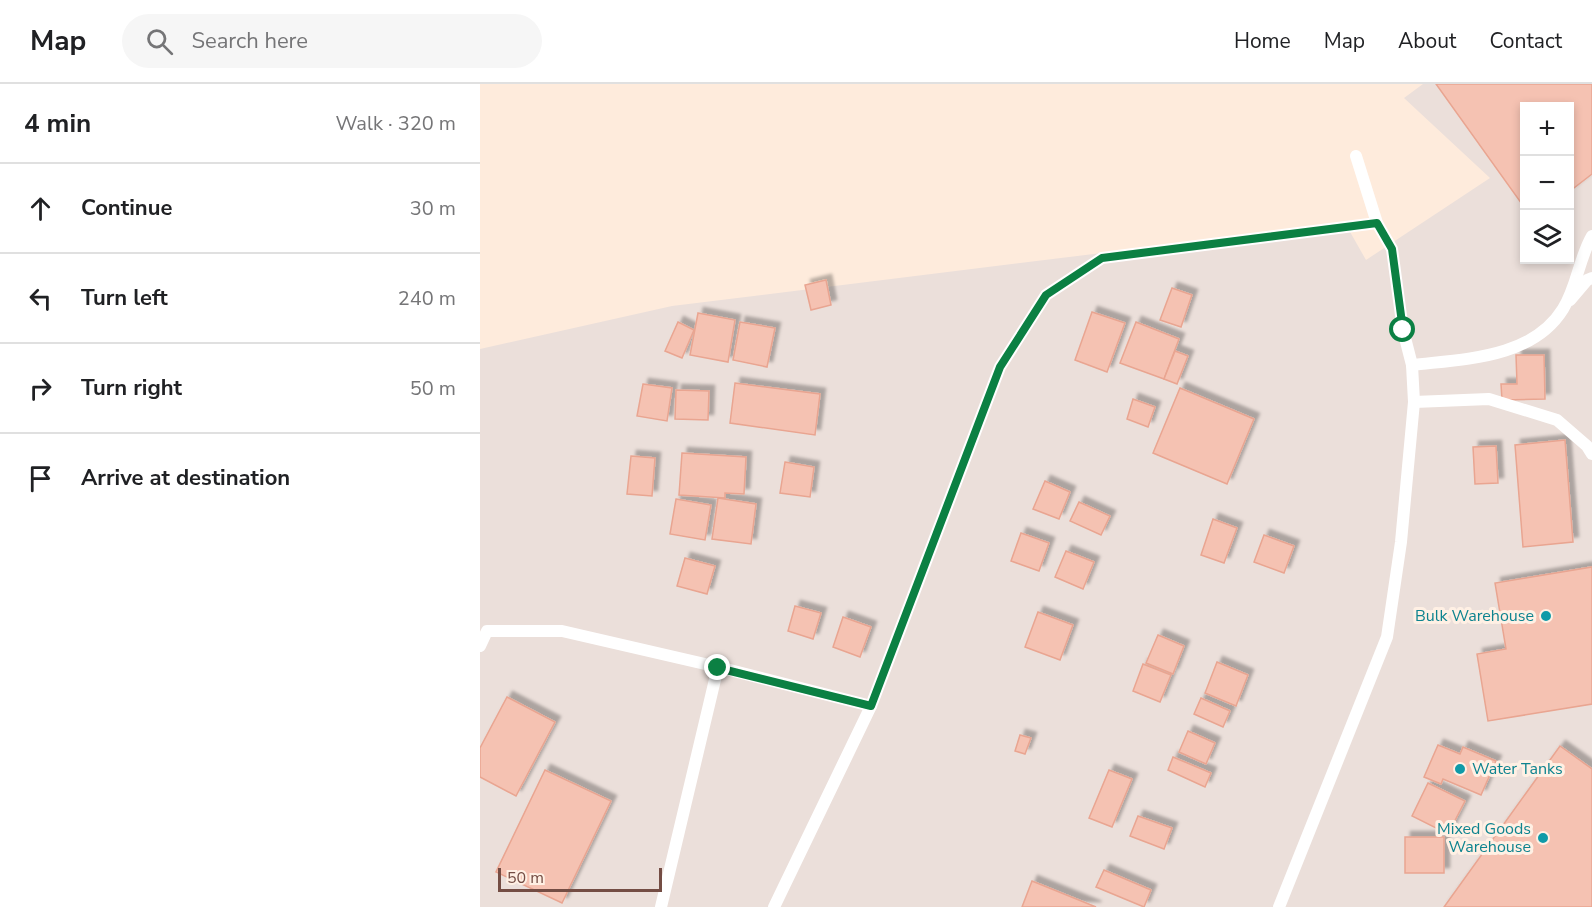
<!DOCTYPE html>
<html lang="en">
<head>
<meta charset="utf-8">
<style>
  body { margin:0; font-family:"Nunito Sans",sans-serif; background:#f6f6f6; color:#202124 }
  .controls { position:absolute; right:18px; top:18px; display:grid; overflow:hidden; border-radius:0px; box-shadow:0 3px 9px #0003 }
  .controls button { width:54px; height:54px; display:grid; place-items:center; padding:0; border:0; border-bottom:2px solid #e0e0e0; background:#fff; color:#202124; font:30px sans-serif }
  .scale { position:absolute; left:18px; bottom:15px; width:164px; box-sizing:border-box; padding-left:6px; border:3px solid #744d44; border-top:0; font-size:16px; line-height:21px; white-space:nowrap; color:#744d44; -webkit-text-stroke:4px #fff0e4; paint-order:stroke }
  .stop { position:absolute; width:18px; height:18px; margin:-14px; border:4px solid #0b8043; border-radius:50%; background:#fff }
  .stop.end { background:#0b8043; border-color:#fff; box-shadow:0 2px 6px #0008 }
  .list { margin:0; padding:0; list-style:none }
  h2 { display:flex; justify-content:space-between; align-items:center; height:78px; margin:0; padding:0 24px; font-size:26px }
  h2 small { font-size:20px; font-weight:400; color:#757577 }
  .list li { display:grid; grid-template-columns:39px 1fr auto; gap:18px; align-items:center; box-sizing:border-box; height:90px; padding:0 24px; border-top:2px solid #e0e0e0 }
  .list b { display:block; font-size:22px; white-space:nowrap }
  .list em { font-size:20px; font-style:normal; color:#757577 }
  .icon { flex:none; width:33px; height:33px; fill:none; stroke:currentColor; stroke-width:2; stroke-linecap:round; stroke-linejoin:round }
  .map { position:relative; flex:none; width:1112px; height:823px; overflow:hidden }
  header { display:flex; align-items:center; gap:36px; box-sizing:border-box; height:84px; padding:0 30px; background:#fff; border-bottom:2px solid #e0e0e0 }
  header strong { font-size:28px }
  nav { display:flex; gap:33px; margin-inline-start:auto; font-size:21px }
  .search { width:420px; height:54px; background:#f6f6f6; display:flex; align-items:center; gap:15px; box-sizing:border-box; padding:0 21px; border-radius:33px; color:#757577; font-size:22px }
  main { display:flex }
  aside { flex:1; background:#fff }
  .map>svg:first-child { display:block }
  .industrial { fill:#ebdfda; fill-rule:evenodd }
  .building { fill:#f5c2b2; stroke:#e9a591; stroke-width:1.5; filter:url(#shadow) }
  .lines { fill:none; stroke-linecap:round; stroke-linejoin:round }
  .lane { stroke:#fff; stroke-width:12 }
  .route { stroke:#0b8043; stroke-width:8 }
  .culture-dot { fill:#0f9aa8; stroke:#fff0e4; stroke-width:2 }
  .labels { text-anchor:middle; dominant-baseline:central; stroke-width:6; stroke-linejoin:round; paint-order:stroke }
  .culture-label { font-size:16px; fill:#0d838f; stroke:#fff0e4; text-anchor:end }
</style>
</head>
<body>
<header>
<strong>Map</strong>
<div class="search"><svg class="icon" aria-label="search" viewBox="0 0 24 24"><circle cx="10" cy="10" r="6"/><path d="M15 15l6 6"/></svg>Search here</div>
<nav><a>Home</a><a>Map</a><a>About</a><a>Contact</a></nav>
</header>
<main>
<aside>
<h2>4 min<small>Walk · 320 m</small></h2>
<ul class="list">
<li><svg class="icon" aria-label="ahead" viewBox="0 0 24 24"><path d="M12 20V5M6 11l6-6 6 6"/></svg><div><b>Continue</b></div><em>30 m</em></li>
<li><svg class="icon" aria-label="left" viewBox="0 0 24 24"><path d="M17 20v-9H6M10 6l-5 5 5 5"/></svg><div><b>Turn left</b></div><em>240 m</em></li>
<li><svg class="icon" aria-label="right" viewBox="0 0 24 24"><path d="M7 20v-9h11M14 6l5 5-5 5"/></svg><div><b>Turn right</b></div><em>50 m</em></li>
<li><svg class="icon" aria-label="arrive" viewBox="0 0 24 24"><path d="M6 21V4h12l-3 4 3 4H6"/></svg><div><b>Arrive at destination</b></div></li>
</ul>
</aside>
<div class="map">
<svg width="1112" height="823" viewBox="0 0 1112 823">
  <defs>
    <filter id="shadow"><feDropShadow dx="5.5" dy="-5.5" stdDeviation="1.5" flood-color="#0004"/></filter>
  </defs>
  <rect width="100%" height="100%" fill="#feebdc"/>
  <path class="industrial" d="M 943,0 L 1112,0 L 1112,823 L 0,823 L 0,265 L 192,222 L 865,139 L 886,176 L 1010,94 L 924,14 ZM 1044,22 L 1090,22 L 1090,176 L 1044,176 Z"/>
  <g class="building">
    <path d="M 956,0 L 1112,0 L 1112,90 L 1090,107 L 1090,22 L 1044,22 L 1044,123 Z"/>
    <path d="M 346,196 L 351,221 L 331,226 L 325,201 Z"/>
    <path d="M 692,204 L 712,211 L 701,243 L 680,236 Z"/>
    <path d="M 612,228 L 645,239 L 627,288 L 595,276 Z"/>
    <path d="M 218,229 L 255,236 L 248,278 L 210,271 Z"/>
    <path d="M 198,238 L 214,246 L 202,274 L 185,267 Z"/>
    <path d="M 260,238 L 295,244 L 287,283 L 253,276 Z"/>
    <path d="M 656,238 L 699,255 L 684,295 L 640,279 Z"/>
    <path d="M 695,267 L 708,272 L 697,300 L 684,295 Z"/>
    <path d="M 1036,271 L 1064,271 L 1065,315 L 1022,316 L 1021,300 L 1037,300 Z"/>
    <path d="M 255,299 L 340,310 L 335,351 L 250,339 Z"/>
    <path d="M 163,300 L 192,304 L 187,337 L 157,332 Z"/>
    <path d="M 700,304 L 774,335 L 747,400 L 673,369 Z"/>
    <path d="M 196,306 L 229,307 L 228,336 L 195,335 Z"/>
    <path d="M 653,315 L 675,323 L 668,343 L 647,335 Z"/>
    <path d="M 1085,356 L 1093,458 L 1043,463 L 1035,361 Z"/>
    <path d="M 1016,362 L 1018,399 L 995,400 L 993,363 Z"/>
    <path d="M 202,369 L 266,373 L 264,410 L 245,409 L 245,414 L 199,411 Z"/>
    <path d="M 151,372 L 175,374 L 172,412 L 147,410 Z"/>
    <path d="M 305,378 L 334,383 L 330,413 L 300,409 Z"/>
    <path d="M 565,397 L 590,408 L 579,435 L 553,425 Z"/>
    <path d="M 238,414 L 276,420 L 271,460 L 232,455 Z"/>
    <path d="M 196,415 L 231,421 L 225,456 L 190,450 Z"/>
    <path d="M 599,418 L 630,432 L 621,451 L 590,437 Z"/>
    <path d="M 733,435 L 757,444 L 744,479 L 721,471 Z"/>
    <path d="M 541,449 L 569,459 L 559,487 L 531,477 Z"/>
    <path d="M 784,451 L 814,462 L 804,489 L 774,478 Z"/>
    <path d="M 586,467 L 614,478 L 603,505 L 575,493 Z"/>
    <path d="M 205,474 L 235,482 L 227,510 L 197,502 Z"/>
    <path d="M 1112,483 L 1112,620 L 1008,637 L 997,570 L 1026,565 L 1015,499 Z"/>
    <path d="M 315,522 L 341,529 L 333,555 L 308,547 Z"/>
    <path d="M 558,528 L 593,541 L 580,576 L 545,563 Z"/>
    <path d="M 363,533 L 391,543 L 380,573 L 353,563 Z"/>
    <path d="M 678,551 L 704,562 L 693,590 L 666,579 Z"/>
    <path d="M 737,578 L 768,591 L 756,622 L 725,609 Z"/>
    <path d="M 663,580 L 691,591 L 680,618 L 653,607 Z"/>
    <path d="M 27,613 L 75,638 L 36,712 L 0,693 L 0,664 Z"/>
    <path d="M 721,614 L 750,627 L 743,643 L 714,630 Z"/>
    <path d="M 708,647 L 735,659 L 726,680 L 699,668 Z"/>
    <path d="M 540,651 L 551,654 L 545,670 L 535,667 Z"/>
    <path d="M 958,661 L 980,670 L 983,663 L 1016,677 L 1001,711 L 963,695 L 961,700 L 944,693 Z"/>
    <path d="M 1080,662 L 1112,685 L 1112,823 L 964,823 Z"/>
    <path d="M 693,673 L 731,689 L 725,703 L 688,686 Z"/>
    <path d="M 65,686 L 131,717 L 82,819 L 16,788 Z"/>
    <path d="M 629,686 L 652,695 L 632,743 L 609,734 Z"/>
    <path d="M 948,699 L 985,717 L 968,750 L 932,732 Z"/>
    <path d="M 658,732 L 692,744 L 684,765 L 650,752 Z"/>
    <rect x="925" y="753" width="39" height="36"/>
    <path d="M 624,786 L 671,806 L 664,823 L 616,803 Z"/>
    <path d="M 552,797 L 616,823 L 542,823 Z"/>
  </g>
  <g class="lines">
    <g class="lane">
      <path d="M 1090,216 L 1107,196 L 1112,194"/>
      <path d="M 932,281 C 983,275 1052,275 1083,225 C 1097,203 1099,174 1112,152"/>
      <path d="M 934,318 L 1009,315 L 1077,336 L 1107,362 L 1112,370"/>
      <path d="M 0,562 L 7,547 L 82,547 L 238,583"/>
      <path d="M 181,823 L 238,583 L 391,622"/>
      <path d="M 294,823 L 391,622 L 520,283 L 566,211 L 622,174 L 897,139"/>
      <path d="M 799,823 L 907,553 L 921,458 L 934,318 L 932,281 L 923,246 L 912,165 L 897,139 L 876,72"/>
    </g>
  </g>
  <g class="lines">
    <path class="route" d="M 238,584 L 391,622 L 520,283 L 566,211 L 622,174 L 897,139 L 912,165 L 923,246"/>
  </g>
  <g class="culture-dot">
    <circle cx="1066" cy="532" r="6"/>
    <circle cx="980" cy="685" r="6"/>
    <circle cx="1063" cy="754" r="6"/>
  </g>
  <g class="labels">
    <g class="culture-label">
      <text x="1054" y="532">Bulk Warehouse</text>
      <text x="992" y="685" text-anchor="start">Water Tanks</text>
      <text x="1051" y="745">Mixed Goods<tspan x="1051" dy="18">Warehouse</tspan></text>
    </g>
  </g>
</svg>
<div class="controls">
<button>+</button>
<button>−</button>
<button><svg class="icon" aria-label="layers" viewBox="0 0 24 24"><path d="M12 4l9 5-9 5-9-5zM3 14l9 5 9-5"/></svg></button>
</div>
<div class="scale">50 m</div>
<div class="stop" style="left:923px;top:246px"></div>
<div class="stop end" style="left:238px;top:584px"></div>
</div>
</main>
</body>
</html>
